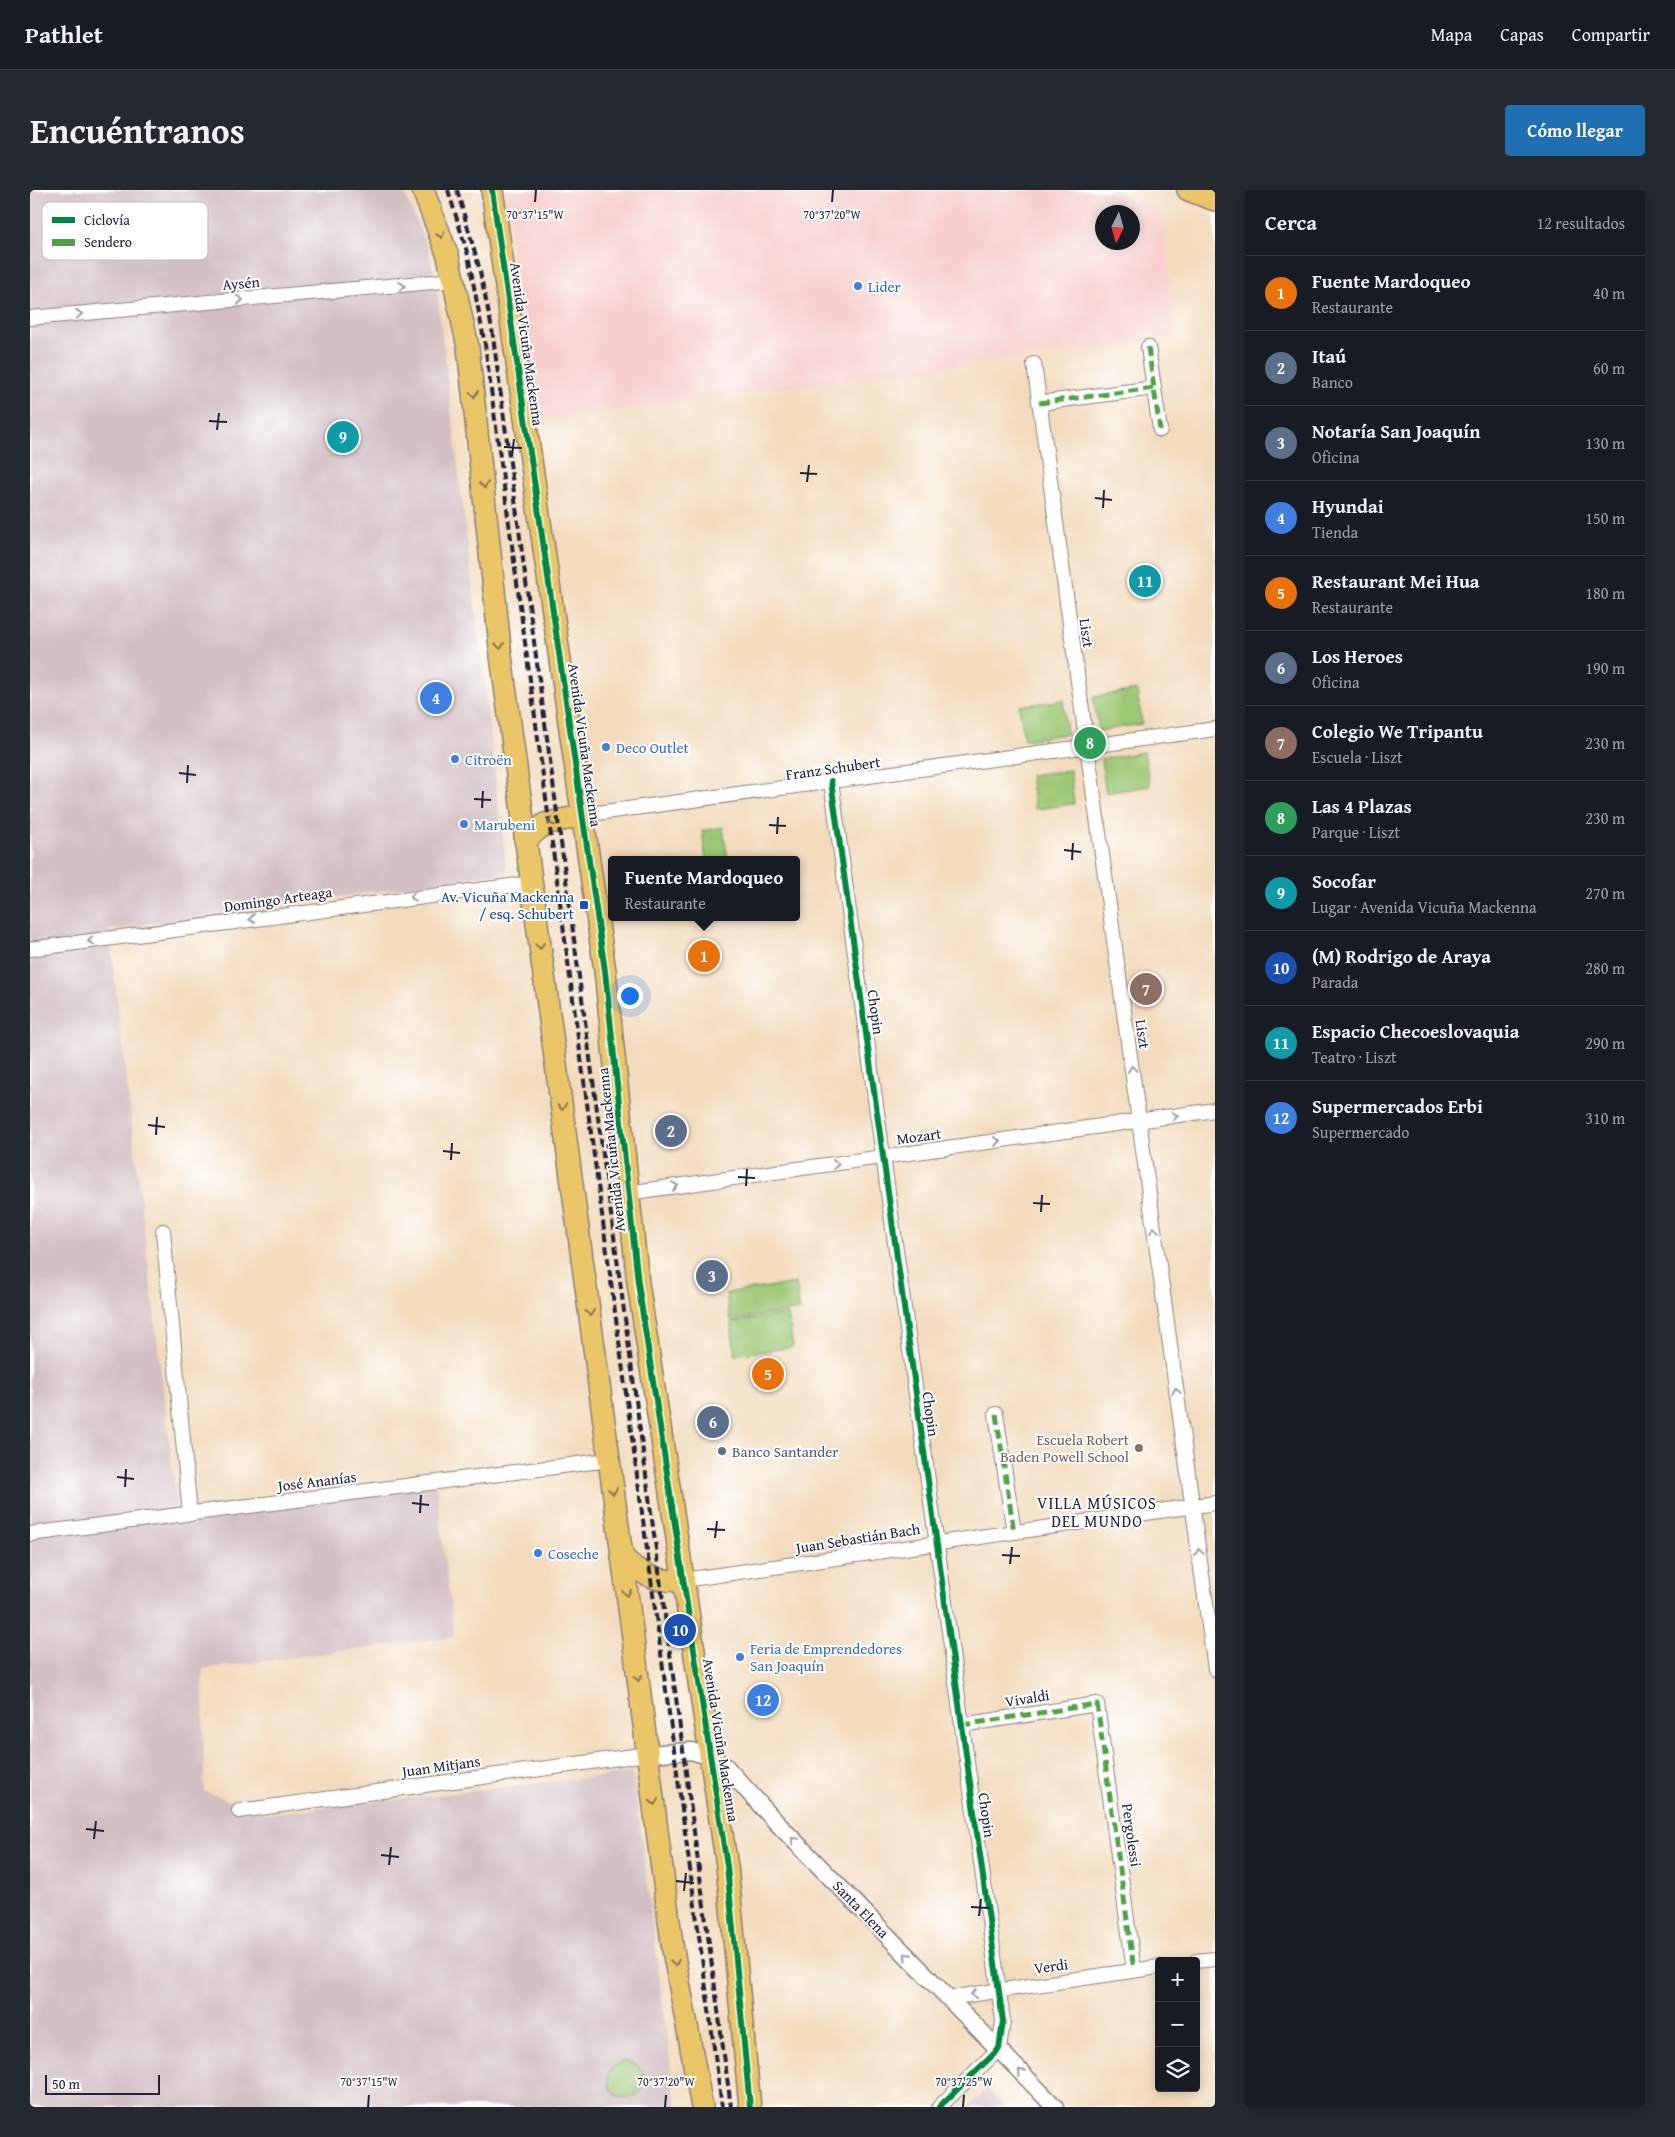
<!DOCTYPE html>
<html lang="es">
<head>
<meta charset="utf-8">
<style>
  body { margin:0; font-family:"Gentium Book Plus",serif; background:#242831; color:#f1f3f6 }
  .controls { position:absolute; right:15px; bottom:15px; display:grid; overflow:hidden; border-radius:5px; box-shadow:0 2px 12px #0003 }
  .controls button { width:45px; height:45px; display:grid; place-items:center; padding:0; border:0; border-bottom:1px solid #363941; background:#171b24; color:#f1f3f6; font:25px sans-serif }
  .compass { position:absolute; left:1065px; top:15px; width:45px; height:45px; border-radius:50%; background:#171b24; box-shadow:0 2px 12px #0003; rotate:185deg }
  .scale { position:absolute; left:15px; bottom:12px; width:115px; box-sizing:border-box; padding-left:5px; border:2px solid #22223b; border-top:0; font-size:14px; line-height:18px; white-space:nowrap; color:#22223b; -webkit-text-stroke:4px #fff; paint-order:stroke }
  .you { position:absolute; left:599px; top:805px; width:18px; height:18px; margin:-12px; border:4px solid #fff; border-radius:50%; background:#1a73e8; box-shadow:0 0 0 8px #1a73e833 }
  .badge { display:grid; place-items:center; width:32px; height:32px; border-radius:50%; background:#1f6fb2; color:#fff; font-size:16px; font-weight:700 }
  .pin { position:absolute; translate:-50% -50%; border:2px solid #fff; box-shadow:0 1px 5px #0006 }
  .popup { position:absolute; left:578px; top:666px; width:192px; height:65px; box-sizing:border-box; display:grid; place-content:center; border-radius:5px; background:#171b24; filter:drop-shadow(0 1px 4px #0005); font-size:16px; white-space:nowrap; color:#9ea1a6 }
  .popup b { font-size:19px; color:#f1f3f6 }
  .popup::after { content:''; position:absolute; left:50%; top:100%; margin-left:-10px; border:10px solid transparent; border-top-color:#171b24 }
  .list { margin:0; padding:0; list-style:none }
  h2 { display:flex; justify-content:space-between; align-items:center; height:65px; margin:0; padding:0 20px; font-size:21px }
  h2 small { font-size:16px; font-weight:400; color:#9ea1a6 }
  .list li { display:grid; grid-template-columns:32px 1fr auto; gap:15px; align-items:center; box-sizing:border-box; height:75px; padding:0 20px; border-top:1px solid #363941 }
  .list b { display:block; font-size:19px; white-space:nowrap }
  .list p { margin:0; font-size:16px; white-space:nowrap; color:#9ea1a6 }
  .list em { font-size:16px; font-style:normal; color:#9ea1a6 }
  .icon { flex:none; width:28px; height:28px; fill:none; stroke:currentColor; stroke-width:2; stroke-linecap:round; stroke-linejoin:round }
  .map { position:relative; flex:none; width:1185px; height:1917px; overflow:hidden; border-radius:5px }
  header { display:flex; align-items:center; gap:30px; box-sizing:border-box; height:70px; padding:0 25px; background:#171b24; border-bottom:1px solid #363941 }
  header strong { font-size:24px }
  nav { display:flex; gap:28px; margin-inline-start:auto; font-size:18px }
  .intro { display:flex; align-items:center; justify-content:space-between; box-sizing:border-box; height:120px; padding:0 30px }
  h1 { margin:0; font-size:35px }
  .button { padding:12px 22px; border-radius:5px; background:#1f6fb2; color:#fff; font-size:18px; font-weight:700 }
  main { display:flex; gap:30px; padding:0 30px }
  aside { flex:1; background:#171b24; border-radius:5px; box-shadow:0 2px 12px #0003 }
  .map>svg:first-child { display:block }
  .built { fill:#f7d0cd; fill-rule:evenodd }
  .industrial { fill:#d2bec3 }
  .green { fill:#9cc875; stroke:#5f7558 }
  .lines { fill:none; stroke-linecap:round; stroke-linejoin:round }
  .minor-casing { stroke:#8a7f7c; stroke-width:16 }
  .tertiary-casing { stroke:#8a7f7c; stroke-width:19 }
  .primary-casing { stroke:#8a7f7c; stroke-width:24 }
  .minor { stroke:#fff; stroke-width:14 }
  .tertiary { stroke:#fff; stroke-width:16 }
  .primary { stroke:#ebc669; stroke-width:21 }
  .rail { stroke:#22223b; stroke-width:4; stroke-dasharray:8 4; stroke-linecap:butt }
  .quiet { stroke:#50a245; stroke-width:5; stroke-dasharray:10 5; stroke-linecap:butt }
  .cycleway-casing { stroke:#fff; stroke-width:9 }
  .cycleway { stroke:#00873e; stroke-width:6 }
  .oneway { stroke:#867452 }
  .oneway2 { stroke:#9c9ca7 }
  .ticks { fill:none; stroke:#22223b; stroke-width:2 }
  .shop-dot { fill:#3f7fe0; stroke:#fff; stroke-width:2 }
  .transit-dot { fill:#1a4fb4; stroke:#fff; stroke-width:2 }
  .education-dot { fill:#8d6e63; stroke:#fff; stroke-width:2 }
  .service-dot { fill:#5c6f8a; stroke:#fff; stroke-width:2 }
  .labels { text-anchor:middle; dominant-baseline:central; stroke-width:4; stroke-linejoin:round; paint-order:stroke }
  .street-label { font-size:15px; fill:#22223b; stroke:#fff }
  .shop-label { font-size:15px; fill:#366cbe; stroke:#fff; text-anchor:start }
  .transit-label { font-size:15px; fill:#164399; stroke:#fff; text-anchor:end }
  .education-label { font-size:15px; fill:#785e54; stroke:#fff; text-anchor:end }
  .service-label { font-size:15px; fill:#4e5e75; stroke:#fff; text-anchor:start }
  .neighbourhood-label { font-size:16px; letter-spacing:1px; fill:#22223b; stroke:#fff }
  .key { fill:#fff; stroke:#bdbdc4; stroke-width:1 }
  .key-label { font-size:14px; fill:#22223b }
  .ticks-label { font-size:12px; text-anchor:middle; fill:#22223b; stroke:#fff; stroke-width:4; stroke-linejoin:round; paint-order:stroke }
</style>
</head>
<body>
<header>
<strong>Pathlet</strong>
<nav><a>Mapa</a><a>Capas</a><a>Compartir</a></nav>
</header>
<div class="intro"><h1>Encuéntranos</h1><a class="button">Cómo llegar</a></div>
<main>
<div class="map">
<svg width="1185" height="1917" viewBox="0 0 1185 1917">
  <rect width="100%" height="100%" fill="#fff"/>
  <filter id="ink" filterUnits="userSpaceOnUse"><feTurbulence type="fractalNoise" baseFrequency=".02" numOctaves="2"/><feDisplacementMap in="SourceGraphic" scale="10" xChannelSelector="R" yChannelSelector="G"/><feConvolveMatrix kernelMatrix="1 2 1 2 8 2 1 2 1" color-interpolation-filters="sRGB"/></filter>
  <filter id="wash" filterUnits="userSpaceOnUse"><feTurbulence type="fractalNoise" baseFrequency=".0096" numOctaves="4" result="noise"/><feDisplacementMap in="SourceGraphic" scale="20" xChannelSelector="R" yChannelSelector="G"/><feGaussianBlur stdDeviation="1.12" result="paint"/><feColorMatrix in="noise" values="0 0 0 0 0 0 0 0 0 0 0 0 0 0 0 0 0 1.4 0 .05"/><feComposite in="paint" operator="in"/></filter>
  <g filter="url(#wash)">
    <rect width="100%" height="100%" fill="#f3dcbd"/>
    <path class="built" d="M 474,0 L 1085,0 L 1132,22 L 1147,148 L 505,230 ZM 1072,22 L 1102,22 L 1102,52 L 1072,52 Z"/>
    <g class="industrial">
      <path d="M 0,0 L 373,0 L 399,61 L 407,102 L 477,682 L 79,740 L 147,1318 L 406,1295 L 424,1447 L 173,1479 L 174,1601 L 236,1624 L 603,1583 L 646,1917 L 0,1917 Z"/>
      <path d="M 957,1899 L 975,1917 L 939,1917 Z"/>
    </g>
    <g class="green">
      <path d="M 1107,500 L 1112,534 L 1069,541 L 1063,507 Z"/>
      <path d="M 1033,510 L 1037,544 L 994,550 L 989,516 Z"/>
      <path d="M 1114,562 L 1120,596 L 1076,603 L 1071,569 Z"/>
      <path d="M 1040,580 L 1044,614 L 1005,619 L 1000,585 Z"/>
      <path d="M 693,637 L 698,670 L 676,670 L 672,641 Z"/>
      <path d="M 766,1093 L 770,1120 L 700,1130 L 696,1103 Z"/>
      <path d="M 758,1124 L 763,1157 L 705,1165 L 701,1132 Z"/>
      <circle cx="596" cy="1890" r="18"/>
    </g>
  </g>
  <g filter="url(#ink)">
    <g class="lines">
      <defs>
        <g id="minor">
          <path d="M 0,128 L 425,90"/>
          <path d="M 1118,157 L 1130,240"/>
          <path d="M 1004,174 L 1185,1479"/>
          <path d="M 1009,213 L 1124,198"/>
          <path d="M 801,591 L 973,1831 L 969,1859 L 909,1917"/>
          <path d="M 553,625 L 1185,539"/>
          <path d="M 0,759 L 501,693"/>
          <path d="M 597,1003 L 1185,920"/>
          <path d="M 133,1041 L 160,1324"/>
          <path d="M 966,1224 L 984,1342"/>
          <path d="M 0,1344 L 579,1270"/>
          <path d="M 654,1390 L 1185,1313"/>
          <path d="M 932,1535 L 1067,1514 L 1104,1780"/>
          <path d="M 209,1621 L 618,1564"/>
          <path d="M 1166,1771 L 1185,1769"/>
          <path d="M 918,1808 L 1129,1777"/>
        </g>
        <path id="tertiary" d="M 618,1564 L 661,1561 L 682,1567 L 695,1576 L 745,1631 L 1025,1917"/>
        <g id="primary">
          <path d="M 393,0 L 418,66 L 438,157 L 471,466 L 602,1440 L 630,1664 L 643,1760 L 672,1917"/>
          <path d="M 462,0 L 575,781 L 608,1093 L 697,1676 L 720,1917"/>
          <path d="M 1158,0 L 1185,10"/>
          <path d="M 495,650 L 515,634 L 553,625"/>
          <path d="M 592,1366 C 609,1385 628,1393 654,1390"/>
        </g>
      </defs>
      <use href="#minor" class="minor-casing"/>
      <use href="#tertiary" class="tertiary-casing"/>
      <use href="#primary" class="primary-casing"/>
      <use href="#minor" class="minor"/>
      <use href="#tertiary" class="tertiary"/>
      <use href="#primary" class="primary"/>
      <g class="rail">
        <path d="M 418,0 L 438,65 L 455,155 L 692,1917"/>
        <path d="M 427,0 L 449,77 L 462,139 L 701,1917"/>
      </g>
      <g class="quiet">
        <path d="M 1118,157 L 1130,240"/>
        <path d="M 1009,213 L 1124,198"/>
        <path d="M 966,1224 L 984,1342"/>
        <path d="M 932,1535 L 1067,1514 L 1104,1780"/>
      </g>
      <defs>
        <g id="cycleway">
          <path d="M 462,0 L 575,781 L 608,1093 L 697,1676 L 720,1917"/>
          <path d="M 801,591 L 973,1831 L 969,1859 L 909,1917"/>
        </g>
      </defs>
      <use href="#cycleway" class="cycleway-casing"/>
      <use href="#cycleway" class="cycleway"/>
    </g>
    <defs><path id="oneway-chevron" d="M-2-3.5L2.5 0L-2 3.5" fill="none" stroke-width="1.6" stroke-linecap="round" stroke-linejoin="round" transform="scale(1.25)"/></defs>
    <g class="oneway">
      <use href="#oneway-chevron" transform="translate(411 45) rotate(70)"/>
      <use href="#oneway-chevron" transform="translate(444 204) rotate(83)"/>
      <use href="#oneway-chevron" transform="translate(454 295) rotate(84)"/>
      <use href="#oneway-chevron" transform="translate(470 456) rotate(83)"/>
      <use href="#oneway-chevron" transform="translate(521 632) rotate(159)"/>
      <use href="#oneway-chevron" transform="translate(510 756) rotate(82)"/>
      <use href="#oneway-chevron" transform="translate(532 917) rotate(82)"/>
      <use href="#oneway-chevron" transform="translate(560 1123) rotate(82)"/>
      <use href="#oneway-chevron" transform="translate(583 1301) rotate(82)"/>
      <use href="#oneway-chevron" transform="translate(597 1403) rotate(82)"/>
      <use href="#oneway-chevron" transform="translate(608 1488) rotate(83)"/>
      <use href="#oneway-chevron" transform="translate(624 1612) rotate(83)"/>
      <use href="#oneway-chevron" transform="translate(645 1773) rotate(80)"/>
    </g>
    <g class="oneway2">
      <use href="#oneway-chevron" transform="translate(372 96) rotate(-5)"/>
      <use href="#oneway-chevron" transform="translate(210 110) rotate(-5)"/>
      <use href="#oneway-chevron" transform="translate(49 124) rotate(-5)"/>
      <use href="#oneway-chevron" transform="translate(383 707) rotate(172)"/>
      <use href="#oneway-chevron" transform="translate(222 729) rotate(172)"/>
      <use href="#oneway-chevron" transform="translate(61 751) rotate(172)"/>
      <use href="#oneway-chevron" transform="translate(1102 879) rotate(-98)"/>
      <use href="#oneway-chevron" transform="translate(1145 926) rotate(-8)"/>
      <use href="#oneway-chevron" transform="translate(967 951) rotate(-8)"/>
      <use href="#oneway-chevron" transform="translate(806 974) rotate(-8)"/>
      <use href="#oneway-chevron" transform="translate(645 996) rotate(-8)"/>
      <use href="#oneway-chevron" transform="translate(1124 1040) rotate(-98)"/>
      <use href="#oneway-chevron" transform="translate(1146 1201) rotate(-98)"/>
      <use href="#oneway-chevron" transform="translate(1169 1362) rotate(-98)"/>
      <use href="#oneway-chevron" transform="translate(764 1650) rotate(-134)"/>
      <use href="#oneway-chevron" transform="translate(877 1766) rotate(-134)"/>
      <use href="#oneway-chevron" transform="translate(944 1804) rotate(171)"/>
      <use href="#oneway-chevron" transform="translate(991 1882) rotate(-134)"/>
    </g>
  </g>
  <path class="ticks" d="M 505,12 L 506,0M 802,12 L 803,0M 179,231 L 197,232M 187,240 L 189,223M 474,257 L 492,258M 482,266 L 484,249M 770,283 L 787,284M 777,292 L 779,275M 1065,308 L 1082,310M 1073,318 L 1074,300M 149,583 L 166,585M 157,593 L 158,575M 444,609 L 461,610M 452,618 L 453,601M 739,635 L 756,636M 747,644 L 748,627M 1034,660 L 1051,662M 1042,670 L 1043,653M 118,935 L 135,937M 126,945 L 127,927M 413,961 L 430,963M 421,970 L 422,953M 708,987 L 725,988M 716,996 L 717,979M 1003,1013 L 1020,1014M 1011,1022 L 1012,1005M 87,1287 L 104,1289M 95,1297 L 96,1279M 382,1313 L 399,1315M 390,1323 L 391,1305M 677,1339 L 695,1340M 685,1348 L 687,1331M 972,1365 L 990,1366M 980,1374 L 982,1357M 56,1639 L 74,1641M 64,1649 L 66,1631M 351,1665 L 369,1667M 359,1675 L 361,1657M 646,1691 L 664,1693M 654,1701 L 656,1683M 941,1717 L 959,1718M 949,1726 L 951,1709M 338,1917 L 339,1905M 635,1917 L 636,1905M 933,1917 L 934,1905"/>
  <g class="shop-dot">
    <circle cx="828" cy="96" r="5"/>
    <circle cx="576" cy="557" r="5"/>
    <circle cx="425" cy="569" r="5"/>
    <circle cx="434" cy="634" r="5"/>
    <circle cx="508" cy="1363" r="5"/>
    <circle cx="710" cy="1467" r="5"/>
  </g>
  <rect class="transit-dot" x="549" y="710" width="10" height="10" rx="2.5"/>
  <circle class="education-dot" cx="1109" cy="1258" r="5"/>
  <circle class="service-dot" cx="692" cy="1261" r="5"/>
  <g class="labels">
    <g class="street-label">
      <text transform="translate(211 93) rotate(-5)">Aysén</text>
      <text transform="translate(497 154) rotate(82)">Avenida Vicuña Mackenna</text>
      <text transform="translate(1057 443) rotate(82)">Liszt</text>
      <text transform="translate(555 555) rotate(82)">Avenida Vicuña Mackenna</text>
      <text transform="translate(803 578) rotate(-8)">Franz Schubert</text>
      <text transform="translate(248 709) rotate(-8)">Domingo Arteaga</text>
      <text transform="translate(846 822) rotate(82)">Chopin</text>
      <text transform="translate(1113 844) rotate(82)">Liszt</text>
      <text transform="translate(889 946) rotate(-8)">Mozart</text>
      <text transform="translate(581 960) rotate(-96)">Avenida Vicuña Mackenna</text>
      <text transform="translate(901 1224) rotate(82)">Chopin</text>
      <text transform="translate(287 1291) rotate(-7)">José Ananías</text>
      <text transform="translate(828 1348) rotate(-9)">Juan Sebastián Bach</text>
      <text transform="translate(997 1508) rotate(-9)">Vivaldi</text>
      <text transform="translate(691 1550) rotate(81)">Avenida Vicuña Mackenna</text>
      <text transform="translate(411 1576) rotate(-8)">Juan Mitjans</text>
      <text transform="translate(957 1625) rotate(82)">Chopin</text>
      <text transform="translate(1102 1645) rotate(82)">Pergolessi</text>
      <text transform="translate(831 1719) rotate(46)">Santa Elena</text>
      <text transform="translate(1021 1776) rotate(-8)">Verdi</text>
    </g>
    <g class="shop-label">
      <text x="838" y="96">Lider</text>
      <text x="586" y="557">Deco Outlet</text>
      <text x="435" y="569">Citroën</text>
      <text x="444" y="634">Marubeni</text>
      <text x="518" y="1363">Coseche</text>
      <text x="720" y="1458">Feria de Emprendedores<tspan x="720" dy="17">San Joaquín</tspan></text>
    </g>
    <g class="transit-label">
      <text x="544" y="706">Av. Vicuña Mackenna<tspan x="544" dy="17">/ esq. Schubert</tspan></text>
    </g>
    <g class="education-label">
      <text x="1099" y="1249">Escuela Robert<tspan x="1099" dy="17">Baden Powell School</tspan></text>
    </g>
    <g class="service-label">
      <text x="702" y="1261">Banco Santander</text>
    </g>
    <g class="neighbourhood-label">
      <text x="1067" y="1313">VILLA MÚSICOS<tspan x="1067" dy="18">DEL MUNDO</tspan></text>
    </g>
  </g>
  <rect x="12" y="12" width="166" height="58" rx="8" class="key"/>
  <rect x="22" y="27" width="23" height="6" fill="#00873e"/>
  <rect x="22" y="49" width="23" height="7" fill="#50a245"/>
  <g class="key-label">
    <text x="54" y="35">Ciclovía</text>
    <text x="54" y="57">Sendero</text>
  </g>
  <g class="ticks-label">
    <text x="505" y="29">70°37'15"W</text>
    <text x="802" y="29">70°37'20"W</text>
    <text x="339" y="1896">70°37'15"W</text>
    <text x="636" y="1896">70°37'20"W</text>
    <text x="934" y="1896">70°37'25"W</text>
  </g>
</svg>
<div class="controls">
<button>+</button>
<button>−</button>
<button><svg class="icon" aria-label="layers" viewBox="0 0 24 24"><path d="M12 4l9 5-9 5-9-5zM3 14l9 5 9-5"/></svg></button>
</div>
<svg class="compass" viewBox="-18 -18 36 36"><path d="M0-13l5 13h-10z" fill="#e53935"/><path d="M0 13l5-13h-10z" fill="#9ea1a6"/></svg>
<div class="scale">50 m</div>
<div class="you"></div>
<div class="pin badge" style="left:674px;top:766px;background:#e8710a">1</div>
<div class="popup"><b>Fuente Mardoqueo</b>Restaurante</div>
<div class="pin badge" style="left:641px;top:941px;background:#5c6f8a">2</div>
<div class="pin badge" style="left:682px;top:1086px;background:#5c6f8a">3</div>
<div class="pin badge" style="left:406px;top:508px;background:#3f7fe0">4</div>
<div class="pin badge" style="left:738px;top:1184px;background:#e8710a">5</div>
<div class="pin badge" style="left:683px;top:1232px;background:#5c6f8a">6</div>
<div class="pin badge" style="left:1116px;top:799px;background:#8d6e63">7</div>
<div class="pin badge" style="left:1060px;top:553px;background:#2e9e5b">8</div>
<div class="pin badge" style="left:313px;top:247px;background:#0f9aa8">9</div>
<div class="pin badge" style="left:650px;top:1440px;background:#1a4fb4">10</div>
<div class="pin badge" style="left:1115px;top:391px;background:#0f9aa8">11</div>
<div class="pin badge" style="left:733px;top:1510px;background:#3f7fe0">12</div>
</div>
<aside>
<h2>Cerca<small>12 resultados</small></h2>
<ul class="list">
<li><span class="badge" style="background:#e8710a">1</span><div><b>Fuente Mardoqueo</b><p>Restaurante</p></div><em>40 m</em></li>
<li><span class="badge" style="background:#5c6f8a">2</span><div><b>Itaú</b><p>Banco</p></div><em>60 m</em></li>
<li><span class="badge" style="background:#5c6f8a">3</span><div><b>Notaría San Joaquín</b><p>Oficina</p></div><em>130 m</em></li>
<li><span class="badge" style="background:#3f7fe0">4</span><div><b>Hyundai</b><p>Tienda</p></div><em>150 m</em></li>
<li><span class="badge" style="background:#e8710a">5</span><div><b>Restaurant Mei Hua</b><p>Restaurante</p></div><em>180 m</em></li>
<li><span class="badge" style="background:#5c6f8a">6</span><div><b>Los Heroes</b><p>Oficina</p></div><em>190 m</em></li>
<li><span class="badge" style="background:#8d6e63">7</span><div><b>Colegio We Tripantu</b><p>Escuela · Liszt</p></div><em>230 m</em></li>
<li><span class="badge" style="background:#2e9e5b">8</span><div><b>Las 4 Plazas</b><p>Parque · Liszt</p></div><em>230 m</em></li>
<li><span class="badge" style="background:#0f9aa8">9</span><div><b>Socofar</b><p>Lugar · Avenida Vicuña Mackenna</p></div><em>270 m</em></li>
<li><span class="badge" style="background:#1a4fb4">10</span><div><b>(M) Rodrigo de Araya</b><p>Parada</p></div><em>280 m</em></li>
<li><span class="badge" style="background:#0f9aa8">11</span><div><b>Espacio Checoeslovaquia</b><p>Teatro · Liszt</p></div><em>290 m</em></li>
<li><span class="badge" style="background:#3f7fe0">12</span><div><b>Supermercados Erbi</b><p>Supermercado</p></div><em>310 m</em></li>
</ul>
</aside>
</main>
</body>
</html>
